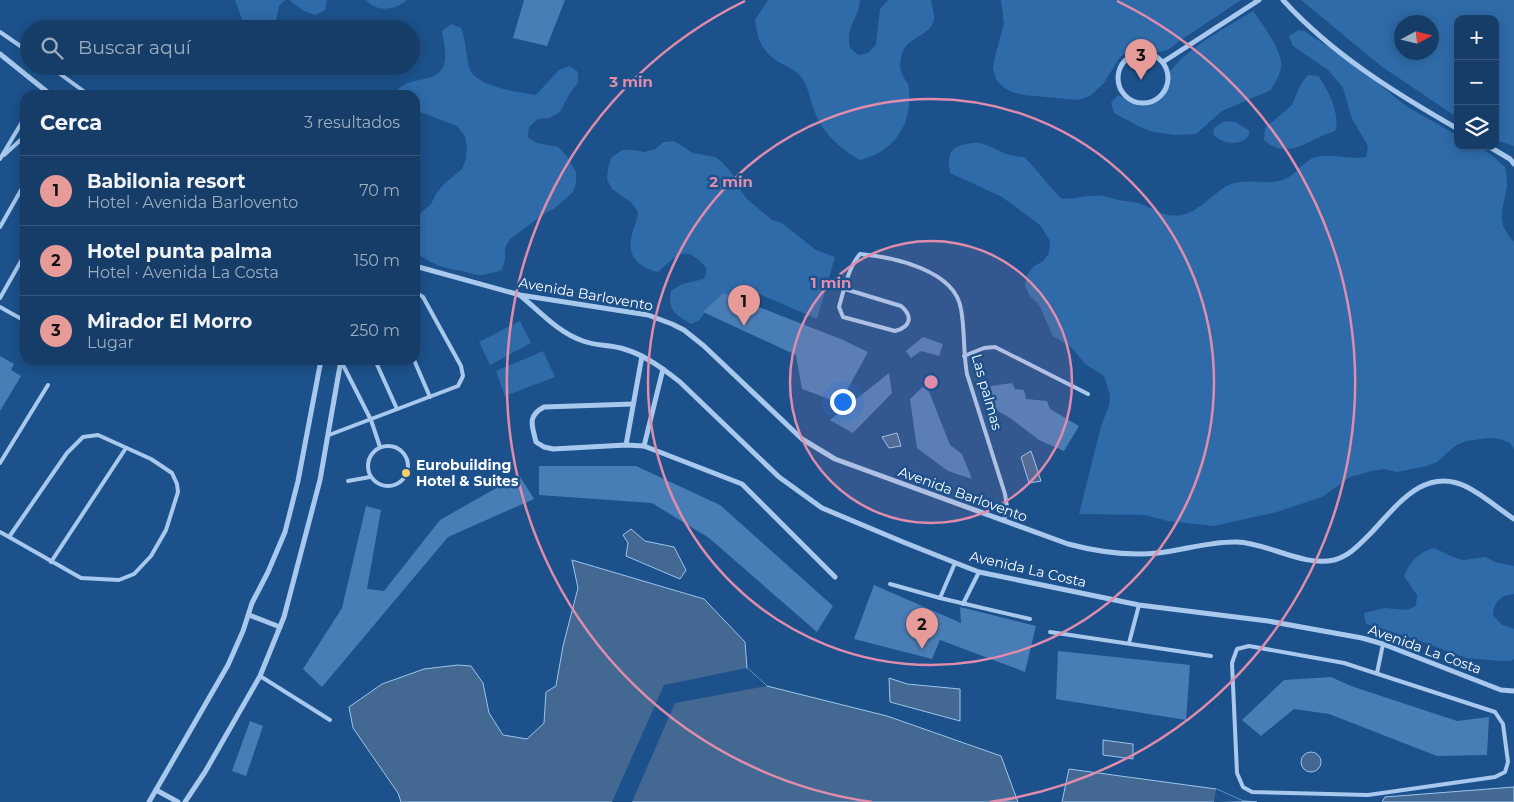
<!DOCTYPE html>
<html lang="es">
<head>
<meta charset="utf-8">
<style>
  body { margin:0; font-family:Montserrat,sans-serif; background:#1e446e; color:#f1f3f6 }
  .controls { position:absolute; right:15px; top:15px; display:grid; overflow:hidden; border-radius:10px; box-shadow:0 2px 12px #0003 }
  .controls button { width:45px; height:45px; display:grid; place-items:center; padding:0; border:0; border-bottom:1px solid #34567c; background:#153d68; color:#f1f3f6; font:25px sans-serif }
  .compass { position:absolute; left:1394px; top:15px; width:45px; height:45px; border-radius:50%; background:#153d68; box-shadow:0 2px 12px #0003; rotate:83deg }
  .you { position:absolute; left:842px; top:401px; width:18px; height:18px; margin:-12px; border:4px solid #fff; border-radius:50%; background:#1a73e8; box-shadow:0 0 0 8px #1a73e833 }
  .badge { display:grid; place-items:center; width:32px; height:32px; border-radius:50%; background:#e69b98; color:#111; font-size:16px; font-weight:700 }
  .pin { position:absolute; translate:-50% -41px; filter:drop-shadow(0 1px 2px #0008) }
  .pin::after { content:''; position:absolute; top:26px; width:18px; height:15px; background:inherit; clip-path:polygon(0 0,100% 0,50% 100%) }
  .list { margin:0; padding:0; list-style:none }
  h2 { display:flex; justify-content:space-between; align-items:center; height:65px; margin:0; padding:0 20px; font-size:21px }
  h2 small { font-size:16px; font-weight:400; color:#9daec0 }
  .list li { display:grid; grid-template-columns:32px 1fr auto; gap:15px; align-items:center; box-sizing:border-box; height:70px; padding:0 20px; border-top:1px solid #34567c }
  .list b { display:block; font-size:19px; white-space:nowrap }
  .list p { margin:0; font-size:16px; white-space:nowrap; color:#9daec0 }
  .list em { font-size:16px; font-style:normal; color:#9daec0 }
  .icon { flex:none; width:28px; height:28px; fill:none; stroke:currentColor; stroke-width:2; stroke-linecap:round; stroke-linejoin:round }
  .map { position:relative; flex:none; width:1514px; height:802px; overflow:hidden }
  .search { position:absolute; background:#153d68; box-shadow:0 2px 12px #0003; left:20px; top:20px; width:400px; height:55px; display:flex; align-items:center; gap:12px; box-sizing:border-box; padding:0 18px; border-radius:28px; color:#9daec0; font-size:19px }
  .panel { position:absolute; background:#153d68; box-shadow:0 2px 12px #0003; left:20px; top:90px; width:400px; height:275px; border-radius:15px }
  .map>svg:first-child { display:block }
  .green { fill:#2f6ba9; fill-rule:evenodd }
  .water { fill:#436993; stroke:#9bc5ee }
  .pier { fill:#1c518b }
  .building { fill:#497db5 }
  .lines { fill:none; stroke-linecap:round; stroke-linejoin:round }
  .lane { stroke:#a8c9ed; stroke-width:4 }
  .street { stroke:#a8c9ed; stroke-width:5 }
  .ring { fill:none; stroke:#e08cad; stroke-width:2.5 }
  .poi-dot { fill:#fdcc66; stroke:#1c518b; stroke-width:2 }
  .labels { text-anchor:middle; dominant-baseline:central; stroke-width:5; stroke-linejoin:round; paint-order:stroke }
  .street-label { font-size:14px; fill:#fff; stroke:#1c518b }
  .poi-label { font-size:14px; font-weight:bold; fill:#fff; stroke:#1c518b; text-anchor:start }
  .centre { fill:#e08cad; stroke:#1c518b; stroke-width:2.5 }
  .ring-label { font-size:15px; text-anchor:middle; font-weight:bold; fill:#e08cad; stroke:#1c518b; stroke-width:5; stroke-linejoin:round; paint-order:stroke }
</style>
</head>
<body>
<div class="map">
<svg width="1514" height="802" viewBox="0 0 1514 802">
  <rect width="100%" height="100%" fill="#1c518b"/>
  <g class="green">
    <path d="M 235,0 L 285,0 L 279,6 L 274,29 C 262,29 253,27 243,22 Z"/>
    <path d="M 289,0 L 327,0 L 325,10 L 315,15 L 304,11 Z"/>
    <path d="M 366,0 L 407,0 C 396,10 377,13 366,0 Z"/>
    <path d="M 768,0 L 860,0 C 860,10 854,18 851,27 C 848,35 849,41 850,48 L 858,55 L 868,53 L 876,45 L 880,9 L 888,0 L 931,0 C 932,7 936,16 933,23 C 928,35 909,38 903,51 C 900,58 899,68 902,74 C 903,78 907,81 908,84 C 910,91 909,97 909,104 C 907,133 888,153 860,160 C 838,147 821,132 813,107 C 810,98 808,87 802,78 C 798,72 791,68 784,65 C 763,54 758,42 755,20 Z"/>
    <path d="M 1001,0 L 1241,0 L 1178,42 L 1168,50 L 1159,52 L 1146,50 L 1132,50 L 1120,57 L 1104,83 L 1090,96 L 1078,100 L 1023,95 L 1012,92 L 1003,87 L 996,79 L 993,69 L 995,56 L 1004,24 Z"/>
    <path d="M 1301,0 L 1514,0 L 1514,146 L 1495,140 L 1495,19 L 1458,19 L 1458,118 L 1381,66 ZM 1402,22 L 1432,22 L 1432,52 L 1402,52 Z"/>
    <path d="M 1253,11 C 1262,23 1284,53 1281,68 C 1280,75 1274,84 1271,90 L 1222,111 L 1196,134 L 1175,135 L 1153,132 L 1142,128 L 1114,113 L 1111,103 L 1118,95 C 1128,100 1140,106 1151,101 C 1163,95 1164,81 1170,72 C 1185,49 1229,26 1253,11 Z"/>
    <path d="M 451,24 L 461,28 C 466,41 466,54 469,67 C 474,87 519,92 536,95 L 559,70 L 570,66 L 578,72 L 578,83 L 570,93 L 560,112 L 549,118 L 538,119 L 529,127 L 528,137 L 537,143 L 558,147 L 566,155 L 576,172 L 576,183 L 573,192 L 555,208 L 545,213 L 510,239 L 505,248 L 505,260 L 502,270 C 495,272 489,274 482,275 C 475,275 469,273 462,271 C 444,268 429,264 415,251 L 415,218 L 431,204 L 436,194 L 444,184 L 462,169 L 466,159 L 467,148 L 465,136 L 457,126 L 415,110 L 415,95 L 397,95 L 398,89 C 410,80 414,82 428,78 C 452,72 445,50 442,31 Z"/>
    <path d="M 1298,30 L 1304,31 L 1351,61 L 1406,106 L 1458,136 L 1458,146 C 1483,146 1487,151 1505,167 C 1506,173 1507,179 1507,184 C 1505,208 1493,220 1514,242 L 1514,449 L 1510,443 L 1500,439 L 1489,438 L 1466,441 L 1455,446 L 1437,462 L 1427,466 L 1397,472 L 1384,469 L 1372,471 L 1350,477 L 1322,497 L 1277,512 L 1214,526 L 1168,521 L 1145,515 L 1079,514 L 1101,426 L 1109,406 L 1110,396 L 1104,376 L 1085,364 L 1071,347 L 1053,336 L 1039,305 L 1030,296 L 1025,286 L 1027,275 L 1033,267 L 1043,261 L 1049,253 L 1050,241 L 1040,225 L 1002,197 L 950,173 C 947,158 949,146 967,144 C 972,143 978,142 983,144 C 1000,149 1003,156 1024,157 C 1038,170 1048,186 1062,199 C 1076,199 1090,194 1104,196 C 1109,197 1114,199 1119,200 C 1126,202 1134,201 1141,204 C 1154,209 1166,218 1181,215 C 1200,212 1212,193 1229,185 C 1246,177 1265,186 1282,180 C 1294,177 1302,163 1313,158 C 1327,152 1350,160 1366,157 L 1368,146 L 1352,119 L 1343,88 L 1328,70 L 1293,46 L 1289,36 Z"/>
    <path d="M 1308,75 L 1318,76 C 1328,88 1341,116 1335,131 C 1310,138 1288,162 1264,140 L 1265,128 L 1292,105 L 1301,84 Z"/>
    <path d="M 1229,121 L 1235,122 L 1249,130 L 1249,135 C 1242,147 1220,144 1213,134 L 1214,128 L 1223,122 Z"/>
    <path d="M 674,141 L 693,153 L 715,157 L 723,163 L 738,181 L 741,191 L 747,199 L 772,220 L 782,223 L 816,250 L 835,257 L 817,319 L 759,294 L 721,298 L 705,311 L 700,320 L 691,324 C 676,314 667,311 671,291 L 682,284 L 704,279 L 707,269 C 686,243 678,254 658,272 C 639,268 626,256 632,235 C 634,225 637,223 638,212 L 632,203 L 612,189 L 607,180 L 608,168 L 611,158 L 622,150 L 634,150 L 645,152 L 655,149 L 664,142 Z"/>
    <path d="M 520,321 L 531,343 L 490,365 L 479,342 Z"/>
    <path d="M 543,351 L 555,377 L 505,396 L 496,371 Z"/>
    <path d="M 1434,548 L 1453,557 L 1463,560 L 1485,557 L 1495,562 L 1514,566 L 1514,594 C 1500,595 1494,602 1493,615 L 1501,624 L 1514,629 L 1514,659 L 1511,661 L 1500,661 L 1466,658 L 1415,639 L 1366,624 L 1364,613 L 1385,608 L 1406,610 L 1416,606 L 1417,595 L 1404,576 C 1409,562 1419,552 1434,548 Z"/>
  </g>
  <g class="water">
    <path d="M 897,433 L 901,446 L 889,448 L 882,437 Z"/>
    <path d="M 1031,451 L 1041,481 L 1029,483 L 1021,457 Z"/>
    <path d="M 631,529 L 645,541 L 674,547 L 686,570 L 680,579 L 626,556 L 628,543 L 623,535 Z"/>
    <path d="M 572,560 L 704,599 L 745,642 L 747,668 L 767,686 L 887,716 L 1001,756 L 1018,802 L 401,802 L 398,793 L 353,728 L 349,707 L 382,684 L 424,669 L 458,665 L 471,666 L 483,683 L 489,713 L 503,735 L 527,739 L 544,723 L 546,692 L 556,686 L 563,646 L 578,588 Z"/>
    <path d="M 889,678 L 907,684 L 960,689 L 960,721 L 890,702 Z"/>
    <path d="M 1103,740 L 1133,744 L 1133,759 L 1103,755 Z"/>
    <circle cx="1311" cy="762" r="10"/>
    <path d="M 1069,769 L 1216,789 L 1243,801 L 1257,802 L 1062,802 Z"/>
    <path d="M 1514,787 L 1514,802 L 1382,802 L 1385,797 Z"/>
  </g>
  <g class="pier">
    <path d="M 747,668 L 767,686 L 675,703 L 632,802 L 612,802 L 664,685 Z"/>
    <path d="M 1216,789 L 1243,801 L 1214,802 Z"/>
  </g>
  <g class="building">
    <path d="M 524,0 L 565,0 L 547,46 L 513,38 Z"/>
    <path d="M 723,293 L 843,340 L 868,352 L 840,403 L 802,389 L 796,355 L 703,312 Z"/>
    <path d="M 923,337 L 943,344 L 939,356 L 921,351 L 911,358 L 906,351 Z"/>
    <path d="M 0,356 L 14,364 L 11,370 L 21,376 L 0,411 Z"/>
    <path d="M 889,373 L 892,393 L 853,433 L 830,420 Z"/>
    <path d="M 1012,383 L 1015,389 L 1024,390 L 1026,399 L 1047,401 L 1050,409 L 1079,426 L 1064,451 L 1039,440 L 1010,418 L 989,406 L 991,386 Z"/>
    <path d="M 926,384 L 950,445 L 962,454 L 972,479 L 948,471 L 917,448 L 910,399 Z"/>
    <path d="M 539,466 L 636,466 L 720,505 L 833,606 L 817,632 L 709,538 L 652,503 L 539,495 Z"/>
    <path d="M 519,475 L 534,499 L 448,537 L 322,687 L 303,669 L 342,608 L 366,506 L 381,510 L 367,589 L 384,591 L 440,520 Z"/>
    <path d="M 874,585 L 961,623 L 960,607 L 1036,626 L 1025,672 L 940,640 L 932,659 L 854,639 Z"/>
    <path d="M 1058,651 L 1190,665 L 1186,720 L 1056,699 Z"/>
    <path d="M 1331,677 L 1351,686 L 1457,721 L 1489,717 L 1487,755 L 1437,756 L 1329,714 L 1294,709 L 1261,736 L 1242,720 L 1284,680 Z"/>
    <path d="M 250,721 L 263,726 L 246,776 L 232,771 Z"/>
  </g>
  <g class="lines">
    <g class="lane">
      <path d="M 0,32 L 29,52"/>
      <path d="M 49,66 L 89,95"/>
      <path d="M 40,95 L 44,90"/>
      <path d="M 4,155 L 25,136"/>
      <path d="M 0,159 L 25,117"/>
      <path d="M 0,227 L 25,183"/>
      <path d="M 845,289 L 901,306 C 913,316 911,327 895,331 L 843,317 L 839,307 C 844,290 848,268 860,254 C 893,257 955,270 961,309 C 965,330 963,352 967,374 L 1005,494 L 1007,507 L 1004,521"/>
      <path d="M 0,298 L 25,254"/>
      <path d="M 0,307 L 25,321"/>
      <path d="M 964,356 L 984,348 L 995,347 L 1088,394"/>
      <path d="M 375,360 L 397,409"/>
      <path d="M 414,360 L 430,397"/>
      <path d="M 341,361 L 371,420 L 380,447"/>
      <path d="M 329,435 L 458,386 L 463,376 L 461,366 L 423,297 L 418,294 L 415,294"/>
      <circle cx="388" cy="466" r="20"/>
      <path d="M 0,463 L 48,385"/>
      <path d="M 348,481 L 370,477"/>
      <path d="M 0,532 L 9,537 L 81,578 L 119,580 L 134,574 L 151,556 L 166,530 L 178,492 L 177,484 L 172,473 L 151,459 L 98,435 L 83,437 L 67,453 L 9,537"/>
      <path d="M 51,562 L 126,448"/>
      <path d="M 890,584 L 940,598 L 1030,619"/>
      <path d="M 940,598 L 955,563"/>
      <path d="M 963,604 L 979,572"/>
      <path d="M 1050,632 L 1211,656"/>
      <path d="M 1129,643 L 1139,605"/>
      <path d="M 1249,646 L 1344,663 L 1495,712 L 1503,724 L 1508,762 L 1505,772 L 1495,777 L 1368,795 L 1252,792 L 1243,787 L 1237,773 L 1232,663 L 1237,649 Z"/>
      <path d="M 1377,673 L 1383,644"/>
      <path d="M 260,676 L 330,720"/>
    </g>
    <g class="street">
      <path d="M 1283,0 C 1332,54 1395,93 1458,129"/>
      <circle cx="1143" cy="78" r="25"/>
      <path d="M 0,54 L 51,95"/>
      <path d="M 1163,62 L 1259,0"/>
      <path d="M 1488,146 L 1510,159 L 1514,164"/>
      <path d="M 415,266 L 520,295 L 648,315 L 672,324 L 684,330 L 704,346 L 802,439 L 835,459 L 1068,544 C 1098,552 1127,556 1158,553 C 1184,550 1211,541 1237,542 C 1268,543 1303,567 1334,560 C 1349,556 1359,545 1370,534 C 1396,507 1424,465 1467,487 C 1483,495 1499,509 1514,519"/>
      <path d="M 521,296 C 540,312 559,333 583,341 C 596,346 611,345 624,349 C 645,355 663,369 680,382 L 779,477 L 822,508 L 903,542 L 966,567 L 979,572 L 1139,605 L 1268,621 L 1362,638 L 1383,644 L 1501,690 L 1514,691"/>
      <path d="M 633,404 L 544,407 C 527,416 532,425 536,442 L 544,447 L 553,449 L 626,445 L 644,446 L 742,484 L 835,577"/>
      <path d="M 626,445 L 642,356"/>
      <path d="M 644,446 L 663,369"/>
      <path d="M 249,615 L 280,627"/>
      <path d="M 156,790 L 178,802"/>
      <path d="M 149,802 L 228,665 L 243,631 L 252,603 L 268,572 L 285,532 L 298,481 L 321,360"/>
      <path d="M 185,802 L 205,772 L 260,676 L 284,617 L 320,480 L 341,360"/>
    </g>
  </g>
  <circle cx="931" cy="382" r="141" fill="#e08cad" fill-opacity=".12"/>
  <g class="ring">
    <circle cx="931" cy="382" r="141"/>
    <circle cx="931" cy="382" r="283"/>
    <path d="M872 802A424 424 0 0 1 745 1M1117 1A424 424 0 0 1 990 802"/>
  </g>
  <circle class="poi-dot" cx="406" cy="473" r="5"/>
  <g class="labels">
    <g class="street-label">
      <text transform="translate(586 294) rotate(10)">Avenida Barlovento</text>
      <text transform="translate(987 392) rotate(74)">Las palmas</text>
      <text transform="translate(963 494) rotate(20)">Avenida Barlovento</text>
      <text transform="translate(1028 569) rotate(13)">Avenida La Costa</text>
      <text transform="translate(1425 649) rotate(20)">Avenida La Costa</text>
    </g>
    <g class="poi-label">
      <text x="416" y="465">Eurobuilding<tspan x="416" dy="16">Hotel &amp; Suites</tspan></text>
    </g>
  </g>
  <circle cx="931" cy="382" r="8" class="centre"/>
  <g class="ring-label">
    <text x="631" y="87">3 min</text>
    <text x="731" y="187">2 min</text>
    <text x="831" y="288">1 min</text>
  </g>
</svg>
<div class="controls">
<button>+</button>
<button>−</button>
<button><svg class="icon" aria-label="layers" viewBox="0 0 24 24"><path d="M12 4l9 5-9 5-9-5zM3 14l9 5 9-5"/></svg></button>
</div>
<svg class="compass" viewBox="-18 -18 36 36"><path d="M0-13l5 13h-10z" fill="#e53935"/><path d="M0 13l5-13h-10z" fill="#9daec0"/></svg>
<div class="you"></div>
<div class="pin badge" style="left:744px;top:326px">1</div>
<div class="pin badge" style="left:922px;top:649px">2</div>
<div class="pin badge" style="left:1141px;top:80px">3</div>
<div class="search"><svg class="icon" aria-label="search" viewBox="0 0 24 24"><circle cx="10" cy="10" r="6"/><path d="M15 15l6 6"/></svg>Buscar aquí</div>
<section class="panel">
<h2>Cerca<small>3 resultados</small></h2>
<ul class="list">
<li><span class="badge">1</span><div><b>Babilonia resort</b><p>Hotel · Avenida Barlovento</p></div><em>70 m</em></li>
<li><span class="badge">2</span><div><b>Hotel punta palma</b><p>Hotel · Avenida La Costa</p></div><em>150 m</em></li>
<li><span class="badge">3</span><div><b>Mirador El Morro</b><p>Lugar</p></div><em>250 m</em></li>
</ul>
</section>
</div>
</body>
</html>
